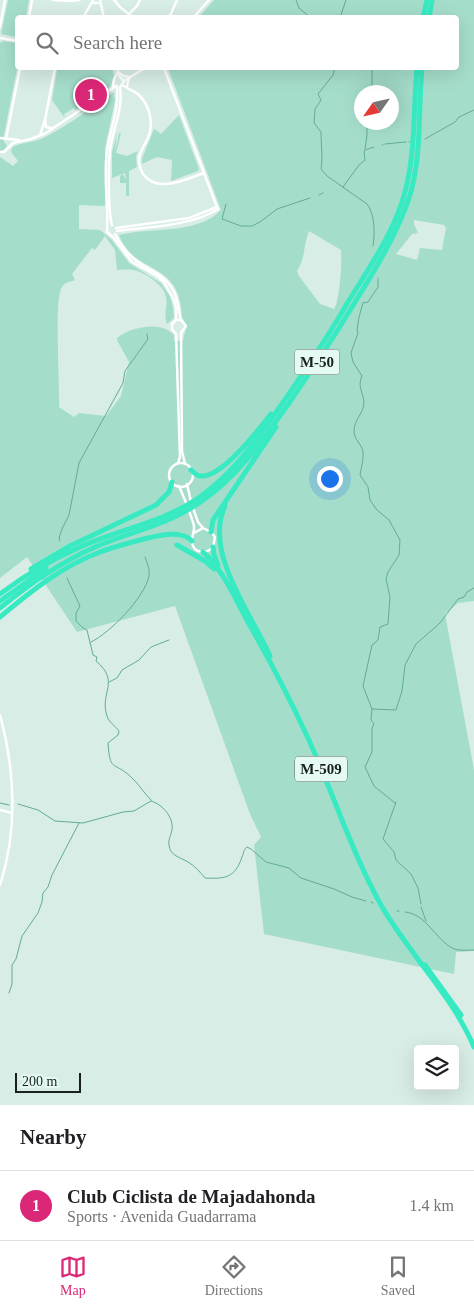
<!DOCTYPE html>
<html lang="en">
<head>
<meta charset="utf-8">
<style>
  body { margin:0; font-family:"Times New Roman",serif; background:#f2f2f2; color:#202124 }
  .controls { position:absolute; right:15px; bottom:15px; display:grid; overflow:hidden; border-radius:5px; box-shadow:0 5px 20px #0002 }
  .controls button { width:45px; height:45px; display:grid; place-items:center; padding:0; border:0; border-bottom:1px solid #e0e0e0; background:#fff; color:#202124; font:25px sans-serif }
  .compass { position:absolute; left:354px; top:85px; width:45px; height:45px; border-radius:50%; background:#fff; box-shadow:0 5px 20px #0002; rotate:236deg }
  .scale { position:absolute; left:15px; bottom:12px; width:66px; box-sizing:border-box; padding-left:5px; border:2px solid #19211e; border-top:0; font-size:14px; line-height:18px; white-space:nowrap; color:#19211e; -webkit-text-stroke:4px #e5faf3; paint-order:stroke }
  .you { position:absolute; left:329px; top:478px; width:18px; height:18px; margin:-12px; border:4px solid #fff; border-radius:50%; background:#1a73e8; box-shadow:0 0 0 8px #1a73e833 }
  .badge { display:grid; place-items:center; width:32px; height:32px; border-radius:50%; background:#db2777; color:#fff; font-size:16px; font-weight:700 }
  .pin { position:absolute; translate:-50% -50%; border:2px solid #fff; box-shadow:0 1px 5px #0006 }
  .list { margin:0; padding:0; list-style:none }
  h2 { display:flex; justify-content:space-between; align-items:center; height:65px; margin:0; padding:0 20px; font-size:21px }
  h2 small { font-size:16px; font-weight:400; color:#757577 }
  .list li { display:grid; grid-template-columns:32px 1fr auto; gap:15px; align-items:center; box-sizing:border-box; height:70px; padding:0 20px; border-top:1px solid #e0e0e0 }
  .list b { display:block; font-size:19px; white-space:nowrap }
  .list p { margin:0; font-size:16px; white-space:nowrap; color:#757577 }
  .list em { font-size:16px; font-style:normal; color:#757577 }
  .icon { flex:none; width:28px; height:28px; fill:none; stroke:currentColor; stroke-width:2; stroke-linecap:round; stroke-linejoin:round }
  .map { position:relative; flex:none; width:474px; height:1105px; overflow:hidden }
  .search { position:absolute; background:#fff; box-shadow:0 5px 20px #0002; left:15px; right:15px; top:15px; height:55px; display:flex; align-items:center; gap:12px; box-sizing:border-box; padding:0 18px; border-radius:5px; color:#757577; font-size:19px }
  .sheet { height:135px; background:#fff }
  nav { display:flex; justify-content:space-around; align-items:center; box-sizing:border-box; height:70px; border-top:1px solid #e0e0e0; background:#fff; font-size:14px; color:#757577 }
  nav a { display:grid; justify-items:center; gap:2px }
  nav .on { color:#db2777 }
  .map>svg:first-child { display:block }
  .green { fill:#a5ddcb; fill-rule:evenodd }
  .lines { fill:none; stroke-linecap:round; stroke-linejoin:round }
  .stream { stroke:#62ac96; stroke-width:1 }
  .minor { stroke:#fff; stroke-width:2.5 }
  .highway { stroke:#37eac2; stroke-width:5 }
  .labels { text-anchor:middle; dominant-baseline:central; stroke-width:4.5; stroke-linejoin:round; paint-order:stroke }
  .shield { fill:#e5faf3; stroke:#56625e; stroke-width:1 }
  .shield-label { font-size:15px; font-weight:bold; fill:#19211e }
</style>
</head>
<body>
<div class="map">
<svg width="474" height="1105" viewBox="0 0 474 1105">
  <rect width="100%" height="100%" fill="#d8ede6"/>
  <g class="green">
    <path d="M 8,0 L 29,0 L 26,17 L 18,18 L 17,37 L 1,34 Z"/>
    <path d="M 214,0 L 474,0 L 474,601 L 458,603 L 445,614 L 474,770 L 474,951 L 456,952 L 454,974 L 264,934 L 254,845 L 261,837 L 250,814 L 175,606 L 77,632 L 27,557 L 0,578 L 0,157 L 13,166 L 18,161 L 11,152 L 12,148 C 19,142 35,143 45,137 C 69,125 92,107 114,92 L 115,101 L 105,148 L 105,206 L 79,205 L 79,229 L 100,230 L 112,240 L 129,263 L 161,283 L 170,296 L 173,307 L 174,318 L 167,324 C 163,313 168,306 166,297 C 164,285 145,272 133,270 C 128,269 122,270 117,270 L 115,250 L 105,236 L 95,250 L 92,248 L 72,274 L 75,280 C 70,282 65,282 62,287 C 54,297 60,387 59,407 L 74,417 L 79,413 L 106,416 L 121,396 L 129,362 L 118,342 L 117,338 C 130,327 161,320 174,335 L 174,341 L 183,341 C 184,331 190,327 182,318 C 181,259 134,276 119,235 C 149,227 198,235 221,210 L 168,68 L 456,68 L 456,18 L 199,17 ZM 362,92 L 392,92 L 392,122 L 362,122 ZM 414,220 L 444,225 L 446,228 L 442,250 L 420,248 L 417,260 L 396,254 L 412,234 L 418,233 L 414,224 ZM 309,231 L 341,250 C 342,262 340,300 334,309 L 320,304 L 299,276 L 297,271 C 306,257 303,246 309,231 Z"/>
    <path d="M 3,41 L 17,43 L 18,64 L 3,140 L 7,146 L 4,150 L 0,151 L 0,43 Z"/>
    <path d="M 60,68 L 112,68 L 114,76 L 111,86 L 75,110 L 74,108 L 64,114 L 65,116 L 64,117 L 52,100 L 57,70 Z"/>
    <path d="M 179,115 L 199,169 L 198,171 L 171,181 L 172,160 L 157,157 L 142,164 L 142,159 L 154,129 L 161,134 Z"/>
    <path d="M 117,133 L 115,153 L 119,133 L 121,133 L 116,153 L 127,156 L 138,151 L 136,156 L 137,167 L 129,171 L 129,196 L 126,196 L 126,183 L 120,183 L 120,176 L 123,174 L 126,180 L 125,173 L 112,178 L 112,152 Z"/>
  </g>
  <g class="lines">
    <g class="stream">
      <path d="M 296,0 L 299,8 L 311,18"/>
      <path d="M 340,18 L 346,0"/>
      <path d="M 335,68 L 333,75 L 318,94 L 321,100 L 315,109 L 314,123 L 321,132 C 321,145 323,156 321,169 L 327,176 L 367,204 C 375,214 375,234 373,246"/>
      <path d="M 370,92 L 372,87 L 372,70"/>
      <path d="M 425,139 L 455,122 L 459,117 L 474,110"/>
      <path d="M 409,142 L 410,142"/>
      <path d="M 385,144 L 406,142"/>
      <path d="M 382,145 L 383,145"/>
      <path d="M 365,149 L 367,135 L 367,122"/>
      <path d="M 343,187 L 359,165 L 365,160 L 364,152 L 365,150 L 374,147"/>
      <path d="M 319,195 L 323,193"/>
      <path d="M 226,204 L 222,219 L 241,226 L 252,226 L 260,222 L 277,209 L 310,198"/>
      <path d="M 378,278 L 378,287 L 368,302 L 363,303 L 359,317 L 357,330 L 358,333 L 351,353 L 353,362 L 362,376 C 357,387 363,391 364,402 C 364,413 354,420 354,431 C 354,440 362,444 363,452 C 364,459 361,468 360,475 L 368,487 L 370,500 L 377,510 L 389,520 L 400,540 L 399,555 L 388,572 L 386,579 L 390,597 L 388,624 L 380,627 L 378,640 L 372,645 L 363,686 L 372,709 L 371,720 L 374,724 L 372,728 L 372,752 L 365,767 L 374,786 L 395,803 L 396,802 L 383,839 L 394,852 L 396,860 L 411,874 L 418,888 L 421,904"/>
      <path d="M 60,541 L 59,538 L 62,529 L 69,515 L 79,463 L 123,383 L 125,371 L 148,339 L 147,334"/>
      <path d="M 67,578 L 80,606 L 76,613 L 76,621 L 83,628 L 87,630 L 93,655 L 97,657 L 96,661 C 121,682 99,693 107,716 C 108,721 116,727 119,731 L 118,735 L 108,743 C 110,772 113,761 130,776 C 138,783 144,793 151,800"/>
      <path d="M 91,642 C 110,633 145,597 149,576 C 150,569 147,563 145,557"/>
      <path d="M 109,682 L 117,678 L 122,670 L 139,660 L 151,647 L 169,640"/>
      <path d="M 372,709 L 396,710 L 402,691 L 405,665 L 416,644 L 440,623 L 458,599 L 464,597 L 467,592 L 474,588"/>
      <path d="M 151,801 C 162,804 174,817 172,830 C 171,835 168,840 169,845 C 170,856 180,857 188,862 C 195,866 200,872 205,878 C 225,879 235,878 242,857 C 244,853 243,850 247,847 L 251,849 L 266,862 L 289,868 L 301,878 L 334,889 L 352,897 L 366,901"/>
      <path d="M 0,803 L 9,805"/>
      <path d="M 18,804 L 38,810 L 55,821 L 83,823 L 123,812 L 134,811 L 151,801"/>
      <path d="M 371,902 L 373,903"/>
      <path d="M 421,907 L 426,921"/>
      <path d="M 397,911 L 399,911"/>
      <path d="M 405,912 C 427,914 435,940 454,949 C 460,951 468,950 474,950"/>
      <path d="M 9,993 L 12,984 L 12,965 L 16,959 L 22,936 L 38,913 L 42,902 L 43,893 L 48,887 L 52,875 L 79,823"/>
    </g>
    <g class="minor">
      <path d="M 53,0 L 71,1 L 79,0"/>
      <path d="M 100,0 L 104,18"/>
      <path d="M 114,0 L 121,8 L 134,18"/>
      <path d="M 92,3 L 98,3"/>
      <path d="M 130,13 L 137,6 L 140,0"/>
      <path d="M 29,18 L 32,0"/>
      <path d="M 83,18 L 93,0"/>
      <path d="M 169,18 L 177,0"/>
      <path d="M 193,18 L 209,0"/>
      <path d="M 0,27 L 5,0"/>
      <path d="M 0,38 L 18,41"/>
      <path d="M 117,68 L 120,77 L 124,81"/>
      <path d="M 164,68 L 217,207"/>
      <path d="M 119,73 L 124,76 L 130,77"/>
      <path d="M 122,85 C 128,89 134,91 139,95 C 150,106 154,124 148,138 C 145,145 139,152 139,159 C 138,164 141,170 143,174 C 157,194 187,179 204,173"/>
      <path d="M 121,86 L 124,81 L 145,68"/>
      <path d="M 127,86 L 129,78"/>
      <path d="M 113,87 L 114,79 L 118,72"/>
      <path d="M 117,87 C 119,110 110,129 107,151 C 103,178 109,206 107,232 L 113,237 L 132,262 L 157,276 L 164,282 L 174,300 L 176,308 L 176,320"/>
      <path d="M 45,121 L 46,127 L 52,128"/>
      <path d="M 40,135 L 45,120 L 55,68"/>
      <path d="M 0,138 L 19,140"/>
      <path d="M 6,139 L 20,68"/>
      <path d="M 0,152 L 4,152 L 13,143 L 31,139 L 46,133 L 116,86"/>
      <path d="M 112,225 C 108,211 108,160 111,144 C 115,124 123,107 120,87"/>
      <path d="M 116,228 L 189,218 L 217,207"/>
      <path d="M 117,231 C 147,227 193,226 218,209 L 217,207"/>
      <path d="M 115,234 C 120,243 126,252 134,259 C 147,270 164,273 173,290 C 179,300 178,310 181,320"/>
      <path d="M 181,320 L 186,326 L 181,333"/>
      <path d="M 181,333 L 182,451 L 185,464"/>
      <path d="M 176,334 L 180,457 L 178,463"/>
      <path d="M 176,334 L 172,329 L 172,324 L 176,320 L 181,320"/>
      <circle cx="181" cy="475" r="12"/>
      <path d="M 187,484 L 191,502"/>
      <path d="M 179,486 L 187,505"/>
      <path d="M 193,508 L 198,522 L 203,528"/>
      <path d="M 189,511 C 191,516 193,521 194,526 C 195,532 191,536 192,542 C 193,554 207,554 213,547 L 215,537 L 211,532 L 203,528 L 194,533"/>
      <path d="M 0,715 C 15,770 18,830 0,885"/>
      <path d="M 0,810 L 12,813"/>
    </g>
    <g class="highway">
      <path d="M 423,18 L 427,0"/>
      <path d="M 429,18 L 432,0"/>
      <path d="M 191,470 C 194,473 197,476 201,476 C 222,478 259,429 271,414"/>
      <path d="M 225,506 C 203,552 252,615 270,656"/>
      <path d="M 211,532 L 213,520 L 276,427"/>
      <path d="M 177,545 L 205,561 L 214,569"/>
      <path d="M 213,547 L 214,555 L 218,565"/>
      <path d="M 203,552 C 222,568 236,600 248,622 C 269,659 289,697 307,736 C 333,792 351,851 381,905 C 409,954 452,995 474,1047"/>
      <path d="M 31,569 L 70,546 L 156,505 L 169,492 L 172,482"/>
      <path d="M 0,594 C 24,576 51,560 78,548 C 117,530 161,523 197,499 C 238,471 265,428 293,388 C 312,360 331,332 348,302 C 369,268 395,231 405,192 C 416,151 413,109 417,68"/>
      <path d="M 0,601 L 46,568"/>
      <path d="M 0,608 C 30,584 59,563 95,547 C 130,532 167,525 199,503 C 237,478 263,440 289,403 C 309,374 329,345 347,315 C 370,278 397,236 410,195 C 422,154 418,110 422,68"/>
      <path d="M 0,617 C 30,592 62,566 100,552 C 116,546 132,542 148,538 C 161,535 182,530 192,541"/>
      <path d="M 425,965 L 461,1015"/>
    </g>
  </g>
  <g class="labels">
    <g class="shield">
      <rect x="294.5" y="349.5" width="45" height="25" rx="4"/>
      <rect x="295" y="756.5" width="52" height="25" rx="4"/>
    </g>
    <g class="shield-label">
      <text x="317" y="362">M-50</text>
      <text x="321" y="769">M-509</text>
    </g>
  </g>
</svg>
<div class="controls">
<button><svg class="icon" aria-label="layers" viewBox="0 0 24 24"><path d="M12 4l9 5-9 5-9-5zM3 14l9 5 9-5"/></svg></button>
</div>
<svg class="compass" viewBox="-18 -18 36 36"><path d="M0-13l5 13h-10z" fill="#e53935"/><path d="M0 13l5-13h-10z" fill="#757577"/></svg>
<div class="scale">200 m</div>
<div class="you"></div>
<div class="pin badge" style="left:91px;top:95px">1</div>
<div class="search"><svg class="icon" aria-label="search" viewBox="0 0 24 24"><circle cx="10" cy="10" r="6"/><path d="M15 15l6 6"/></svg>Search here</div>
</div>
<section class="sheet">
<h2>Nearby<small></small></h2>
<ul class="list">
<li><span class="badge">1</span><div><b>Club Ciclista de Majadahonda</b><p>Sports · Avenida Guadarrama</p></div><em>1.4 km</em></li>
</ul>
</section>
<nav>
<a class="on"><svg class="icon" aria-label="map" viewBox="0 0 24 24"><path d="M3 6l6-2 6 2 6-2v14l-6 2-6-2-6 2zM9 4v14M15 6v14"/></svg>Map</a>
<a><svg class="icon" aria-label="directions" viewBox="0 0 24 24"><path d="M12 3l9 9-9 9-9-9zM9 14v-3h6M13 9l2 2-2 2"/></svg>Directions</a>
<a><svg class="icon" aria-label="saved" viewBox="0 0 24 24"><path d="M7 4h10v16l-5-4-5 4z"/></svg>Saved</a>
</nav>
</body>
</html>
